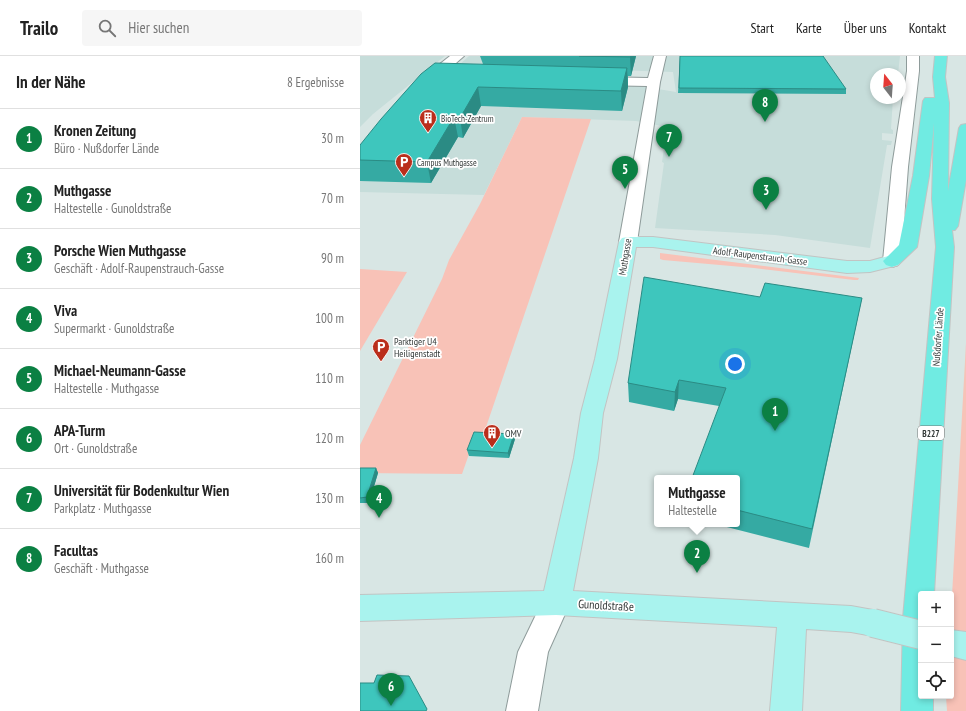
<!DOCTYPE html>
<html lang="de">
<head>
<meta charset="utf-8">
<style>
  body { margin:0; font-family:"PT Sans Narrow",sans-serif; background:#f6f6f6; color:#222 }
  .controls { position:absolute; right:12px; bottom:12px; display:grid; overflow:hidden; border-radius:4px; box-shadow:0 2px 6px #0003 }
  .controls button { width:36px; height:36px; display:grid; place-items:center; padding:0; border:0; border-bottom:1px solid #e0e0e0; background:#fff; color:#222; font:20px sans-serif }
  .compass { position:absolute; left:510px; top:12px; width:36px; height:36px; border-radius:50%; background:#fff; box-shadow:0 2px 6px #0003; rotate:343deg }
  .you { position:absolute; left:375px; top:308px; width:14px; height:14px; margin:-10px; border:3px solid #fff; border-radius:50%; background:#1a73e8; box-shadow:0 0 0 6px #1a73e833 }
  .badge { display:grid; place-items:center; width:26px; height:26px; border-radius:50%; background:#0b8043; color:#fff; font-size:13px; font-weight:700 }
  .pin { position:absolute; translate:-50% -33px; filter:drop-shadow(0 1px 2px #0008) }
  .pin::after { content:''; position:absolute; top:21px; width:14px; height:12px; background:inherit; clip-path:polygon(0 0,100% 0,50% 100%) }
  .popup { position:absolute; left:294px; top:419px; width:86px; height:52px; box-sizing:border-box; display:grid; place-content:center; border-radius:4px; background:#fff; filter:drop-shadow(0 1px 3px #0005); font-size:13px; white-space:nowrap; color:#767676 }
  .popup b { font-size:15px; color:#222 }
  .popup::after { content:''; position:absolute; left:50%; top:100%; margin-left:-8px; border:8px solid transparent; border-top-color:#fff }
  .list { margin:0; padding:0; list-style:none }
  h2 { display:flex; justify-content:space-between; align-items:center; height:52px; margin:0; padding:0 16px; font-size:17px }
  h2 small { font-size:13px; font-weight:400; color:#767676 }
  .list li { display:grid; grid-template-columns:26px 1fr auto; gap:12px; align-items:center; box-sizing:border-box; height:60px; padding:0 16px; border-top:1px solid #e0e0e0 }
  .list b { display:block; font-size:15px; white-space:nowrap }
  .list p { margin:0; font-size:13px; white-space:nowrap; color:#767676 }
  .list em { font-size:13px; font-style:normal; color:#767676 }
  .icon { flex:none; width:22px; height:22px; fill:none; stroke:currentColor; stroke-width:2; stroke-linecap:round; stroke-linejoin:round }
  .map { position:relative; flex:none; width:606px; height:655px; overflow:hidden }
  header { display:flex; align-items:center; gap:24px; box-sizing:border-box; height:56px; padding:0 20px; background:#fff; border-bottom:1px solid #e0e0e0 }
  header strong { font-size:19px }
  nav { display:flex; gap:22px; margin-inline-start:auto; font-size:14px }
  .search { width:280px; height:36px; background:#f6f6f6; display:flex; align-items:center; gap:10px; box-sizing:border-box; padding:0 14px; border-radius:4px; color:#767676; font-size:15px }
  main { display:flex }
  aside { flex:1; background:#fff }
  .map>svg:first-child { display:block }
  .built { fill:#c6ddda }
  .green { fill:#f8c2b7 }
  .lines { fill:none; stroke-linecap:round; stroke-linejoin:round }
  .minor-casing { stroke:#8e9b9a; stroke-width:2 }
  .major-casing { stroke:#c2c4c3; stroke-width:2 }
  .highway-casing { stroke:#c2c4c3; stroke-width:2 }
  .minor { fill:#fff; fill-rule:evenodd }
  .major { fill:#a9f3ee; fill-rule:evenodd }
  .highway { fill:#70ebe2; fill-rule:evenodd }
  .major-bridge-casing { stroke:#c2c4c3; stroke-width:30; stroke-linecap:butt }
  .major-bridge { stroke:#a9f3ee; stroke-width:28 }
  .wall { fill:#35aaa3 }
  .shaded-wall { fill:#2b8b84 }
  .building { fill:#3ec6bd; stroke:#2b8b84 }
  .labels { text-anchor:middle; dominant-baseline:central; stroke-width:3.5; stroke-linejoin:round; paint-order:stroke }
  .far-poi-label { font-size:9px; fill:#333938; stroke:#fff; text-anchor:start }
  .shield { fill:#fff; stroke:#707474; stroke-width:1 }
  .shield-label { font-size:9px; font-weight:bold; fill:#333938 }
  .street-label { font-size:10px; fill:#333938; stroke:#fff }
  .poi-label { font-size:10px; fill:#333938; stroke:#fff; text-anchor:start }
  .near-street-label { font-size:12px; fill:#333938; stroke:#fff }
</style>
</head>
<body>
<header>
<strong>Trailo</strong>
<div class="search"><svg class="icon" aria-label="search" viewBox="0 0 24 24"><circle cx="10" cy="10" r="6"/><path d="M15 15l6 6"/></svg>Hier suchen</div>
<nav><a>Start</a><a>Karte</a><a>Über uns</a><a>Kontakt</a></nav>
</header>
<main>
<aside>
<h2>In der Nähe<small>8 Ergebnisse</small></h2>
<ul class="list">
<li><span class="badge">1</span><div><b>Kronen Zeitung</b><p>Büro · Nußdorfer Lände</p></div><em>30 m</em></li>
<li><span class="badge">2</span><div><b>Muthgasse</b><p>Haltestelle · Gunoldstraße</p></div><em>70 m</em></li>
<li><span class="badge">3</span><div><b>Porsche Wien Muthgasse</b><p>Geschäft · Adolf-Raupenstrauch-Gasse</p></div><em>90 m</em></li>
<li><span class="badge">4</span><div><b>Viva</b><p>Supermarkt · Gunoldstraße</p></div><em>100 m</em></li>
<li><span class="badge">5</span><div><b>Michael-Neumann-Gasse</b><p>Haltestelle · Muthgasse</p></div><em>110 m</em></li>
<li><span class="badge">6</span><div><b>APA-Turm</b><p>Ort · Gunoldstraße</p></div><em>120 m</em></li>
<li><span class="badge">7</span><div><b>Universität für Bodenkultur Wien</b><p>Parkplatz · Muthgasse</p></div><em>130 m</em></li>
<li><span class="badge">8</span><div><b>Facultas</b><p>Geschäft · Muthgasse</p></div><em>160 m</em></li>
</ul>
</aside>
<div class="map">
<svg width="606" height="655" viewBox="0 0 606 655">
  <rect width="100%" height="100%" fill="#d8e6e4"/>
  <g class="built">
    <path d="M 0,0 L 85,0 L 13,58 L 0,71 Z"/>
    <path d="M 109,0 L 540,0 L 538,18 L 516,18 L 516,42 L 533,42 L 531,73 L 533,74 L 533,78 L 522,77 L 522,84 L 532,85 L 531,89 L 527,89 L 510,192 L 415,179 L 295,172 L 304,107 L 302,106 L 307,71 L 276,65 L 162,61 L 124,139 L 0,136 L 0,113 L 43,61 L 268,28 L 316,36 L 313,16 L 99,9 Z"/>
  </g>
  <g class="green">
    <path d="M 162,61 L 231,63 L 124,377 L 115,381 L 102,418 L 0,417 L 0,389 L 82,223 L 89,204 L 120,148 Z"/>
    <path d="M 300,197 L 499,222 L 498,224 L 494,224 L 394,212 L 303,204 L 300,203 Z"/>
    <path d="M 0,213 L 47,216 L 0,295 Z"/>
    <path d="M 606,287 L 606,655 L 587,655 L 586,640 L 591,640 L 591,558 Z"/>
  </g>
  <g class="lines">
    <defs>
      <g id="minor">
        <path d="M 90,0 L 104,0 L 71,29 L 61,29 L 60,26 L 61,23 Z"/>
        <path d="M 294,0 L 306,0 L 300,26 L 277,186 L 274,190 L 268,191 L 262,190 L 259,186 L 287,30 L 237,29 L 232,28 L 231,25 L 232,22 L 237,21 L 288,22 Z"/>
        <path d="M 547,0 L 559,0 L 559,15 L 548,111 L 541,205 L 538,209 L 532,211 L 526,209 L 523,205 L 532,111 L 547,15 Z"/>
        <path d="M 196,535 L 206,538 L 210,547 L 188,596 L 178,655 L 146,655 L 158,596 L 186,538 Z"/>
      </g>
      <g id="major">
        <path d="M 268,181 L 293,181 L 487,205 L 510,205 L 532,199 L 538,201 L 541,205 L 538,209 L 510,216 L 487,217 L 293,191 L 276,191 L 257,303 L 243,357 L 238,402 L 213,535 L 491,550 L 513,554 L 523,558 L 528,567 L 523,576 L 513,580 L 491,576 L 446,573 L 442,655 L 410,655 L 417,571 L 196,559 L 0,565 L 0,539 L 184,535 L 214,402 L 221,357 L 235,303 L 259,186 L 262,182 Z"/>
        <path d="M 591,574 L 606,576 L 606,604 L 591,600 Z"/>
      </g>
      <path id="highway" d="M 575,0 L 587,0 L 585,21 L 589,47 L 588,135 L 599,72 L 601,69 L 606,68 L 606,124 L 598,170 L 595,174 L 592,174 L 594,191 L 574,538 L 561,538 L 561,640 L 573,640 L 573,655 L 541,655 L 543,562 L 576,191 L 572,143 L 574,67 L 569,120 L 557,191 L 538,209 L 532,211 L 526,209 L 523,205 L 539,189 L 553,120 L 563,45 L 565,42 L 575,42 L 573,21 Z"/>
    </defs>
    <use href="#minor" class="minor-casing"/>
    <use href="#major" class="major-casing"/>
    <use href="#highway" class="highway-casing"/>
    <use href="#minor" class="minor"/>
    <use href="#major" class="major"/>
    <use href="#highway" class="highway"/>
    <defs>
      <path id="major-bridge" d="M 513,567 L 561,579"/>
    </defs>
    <use href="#major-bridge" class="major-bridge-casing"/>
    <use href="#major-bridge" class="major-bridge"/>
  </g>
  <g class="wall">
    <path d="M 120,0 L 276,0 L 271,20 L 268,20 L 268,31 L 262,55 L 121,50 L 103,82 L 98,81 L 71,127 L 0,125 L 0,89 L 123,8 Z"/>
    <path d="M 320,0 L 486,33 L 486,38 L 318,37 Z"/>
    <path d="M 400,241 L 502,242 L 449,492 L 355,468 L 377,468 L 377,422 L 359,350 L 318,343 L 314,355 L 269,346 L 268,327 Z"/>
    <path d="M 155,383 L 149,402 L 109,400 L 107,394 Z"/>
    <path d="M 0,412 L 16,412 L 18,417 L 9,447 L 0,447 Z"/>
  </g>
  <g class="shaded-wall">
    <path d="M 271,0 L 276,0 L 271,20 L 270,1 Z"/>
    <path d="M 267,12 L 268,31 L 262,55 L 261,35 Z"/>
    <path d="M 118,31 L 121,50 L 103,82 L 100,62 Z"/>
    <path d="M 94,61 L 98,81 L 71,127 L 67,106 Z"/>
    <path d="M 319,324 L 318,343 L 314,355 L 315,336 Z"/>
    <path d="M 154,378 L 155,383 L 149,402 L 148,397 Z"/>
    <path d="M 16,412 L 18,417 L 9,447 L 7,441 Z"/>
  </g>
  <g class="building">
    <path d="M 219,0 L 271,0 L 270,1 Z"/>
    <path d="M 320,0 L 463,0 L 486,33 L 319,32 Z"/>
    <path d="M 75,7 L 267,12 L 261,35 L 118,31 L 100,62 L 94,61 L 67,106 L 0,104 L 0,89 L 21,63 L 61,18 Z"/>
    <path d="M 284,221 L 400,241 L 405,227 L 502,242 L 452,473 L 377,454 L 377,422 L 332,422 L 366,332 L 319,324 L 315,336 L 268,327 Z"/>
    <path d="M 114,376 L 154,378 L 148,397 L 107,394 Z"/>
    <path d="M 0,412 L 16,412 L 7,441 L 0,442 Z"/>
    <path d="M 17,619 L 49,620 L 67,653 L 66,655 L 0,655 L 0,627 L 14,627 Z"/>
  </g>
  <defs>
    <symbol id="building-pin" viewBox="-11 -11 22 30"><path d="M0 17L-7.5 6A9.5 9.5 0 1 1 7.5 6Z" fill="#ba2e1b" stroke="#fff"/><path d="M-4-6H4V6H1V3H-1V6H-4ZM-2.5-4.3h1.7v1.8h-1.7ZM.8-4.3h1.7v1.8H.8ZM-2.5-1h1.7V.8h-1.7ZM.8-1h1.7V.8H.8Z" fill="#fff"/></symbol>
    <symbol id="parking-pin" viewBox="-11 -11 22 30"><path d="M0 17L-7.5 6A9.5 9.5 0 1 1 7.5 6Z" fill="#ba2e1b" stroke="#fff"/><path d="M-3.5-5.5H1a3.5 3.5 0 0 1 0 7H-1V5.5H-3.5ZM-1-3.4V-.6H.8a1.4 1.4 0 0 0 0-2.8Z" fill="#fff"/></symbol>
  </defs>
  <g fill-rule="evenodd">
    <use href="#building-pin" x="58" y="52" width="20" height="27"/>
    <use href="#parking-pin" x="34" y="96" width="20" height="27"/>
    <use href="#parking-pin" x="11" y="281" width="20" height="27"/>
    <use href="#building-pin" x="122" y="367" width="20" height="27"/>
  </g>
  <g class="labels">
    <g class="far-poi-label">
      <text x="81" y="62">BioTech-Zentrum</text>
      <text x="57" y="106">Campus Muthgasse</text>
    </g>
    <rect class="shield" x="558" y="370" width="26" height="14" rx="3"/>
    <g class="shield-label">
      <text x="571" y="377">B227</text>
    </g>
    <g class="street-label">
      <text transform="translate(400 200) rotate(7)">Adolf-Raupenstrauch-Gasse</text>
      <text transform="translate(265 201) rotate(-81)">Muthgasse</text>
      <text transform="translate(578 281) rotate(-86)">Nußdorfer Lände</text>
    </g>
    <g class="poi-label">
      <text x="34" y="285">Parktiger U4<tspan x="34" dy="12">Heiligenstadt</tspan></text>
      <text x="145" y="377">OMV</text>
    </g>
    <g class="near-street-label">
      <text transform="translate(246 549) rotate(3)">Gunoldstraße</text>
    </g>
  </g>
</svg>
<div class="controls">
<button>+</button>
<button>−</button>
<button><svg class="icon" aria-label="locate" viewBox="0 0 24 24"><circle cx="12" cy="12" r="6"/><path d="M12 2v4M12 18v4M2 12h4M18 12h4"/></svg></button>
</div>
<svg class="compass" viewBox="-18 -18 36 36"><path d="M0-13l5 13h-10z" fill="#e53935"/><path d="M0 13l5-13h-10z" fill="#767676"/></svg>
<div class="you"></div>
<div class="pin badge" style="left:415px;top:375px">1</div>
<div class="pin badge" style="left:337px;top:517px">2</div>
<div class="popup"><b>Muthgasse</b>Haltestelle</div>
<div class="pin badge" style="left:406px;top:154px">3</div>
<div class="pin badge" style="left:19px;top:462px">4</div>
<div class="pin badge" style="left:265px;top:133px">5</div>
<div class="pin badge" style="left:31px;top:650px">6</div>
<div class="pin badge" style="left:309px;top:101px">7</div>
<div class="pin badge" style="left:405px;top:66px">8</div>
</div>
</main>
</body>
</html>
